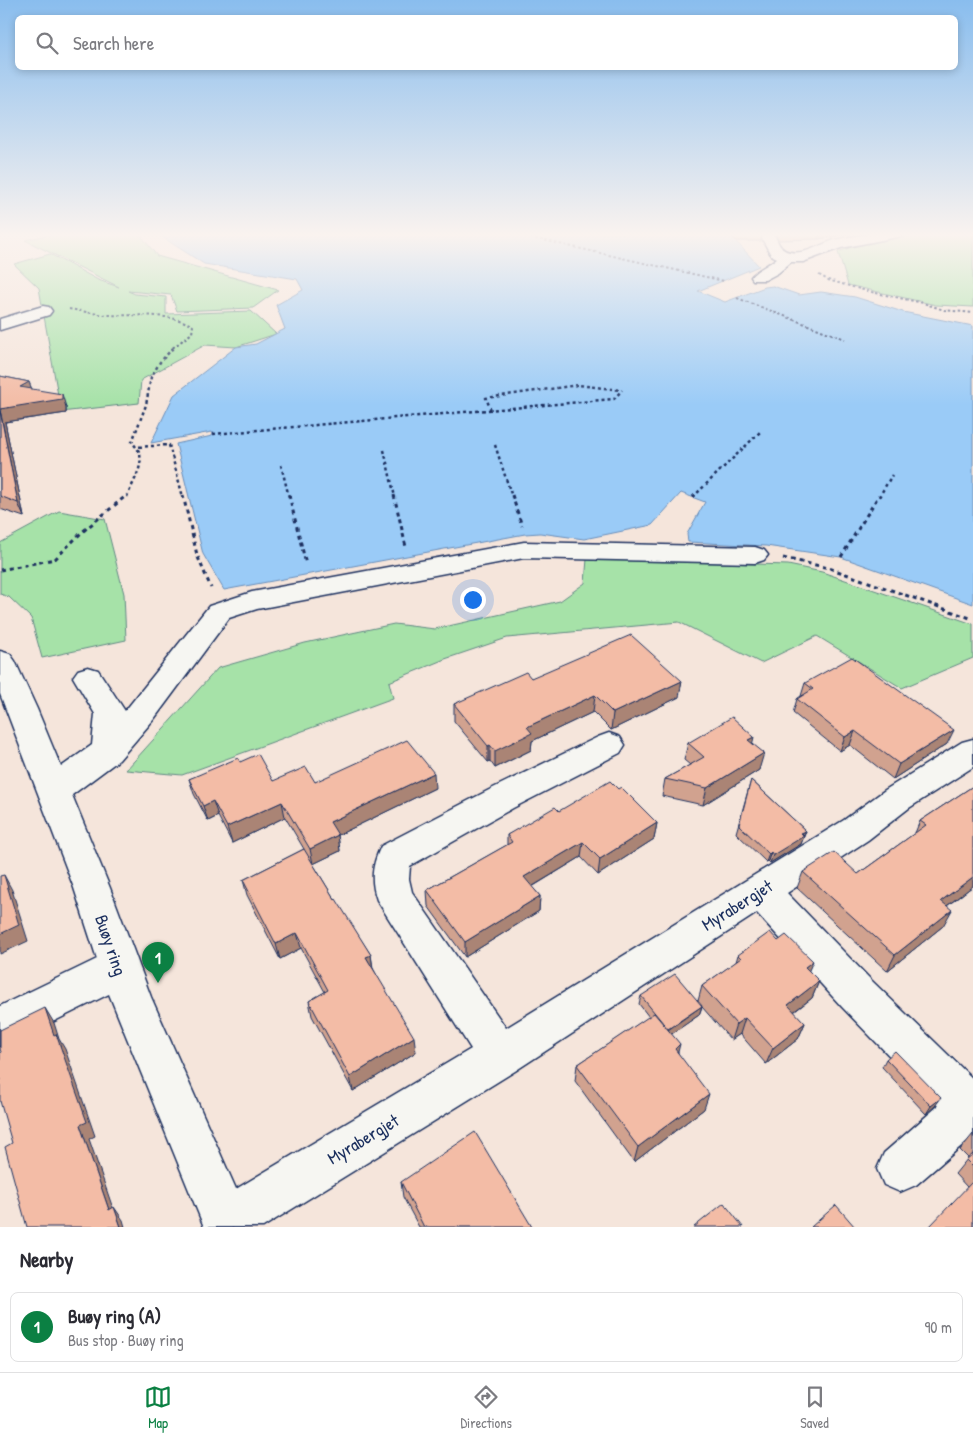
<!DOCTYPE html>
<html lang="en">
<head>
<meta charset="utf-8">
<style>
  body { margin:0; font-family:"Patrick Hand",sans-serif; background:#f2f2f3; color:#2b2b33 }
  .you { position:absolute; left:472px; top:599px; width:18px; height:18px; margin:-12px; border:4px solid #fff; border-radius:50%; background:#1a73e8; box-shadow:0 0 0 8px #1a73e833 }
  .badge { display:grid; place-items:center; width:32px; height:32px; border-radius:50%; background:#0b8043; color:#fff; font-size:16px; font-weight:700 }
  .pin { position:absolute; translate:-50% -41px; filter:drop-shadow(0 1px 2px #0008) }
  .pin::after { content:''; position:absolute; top:26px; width:18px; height:15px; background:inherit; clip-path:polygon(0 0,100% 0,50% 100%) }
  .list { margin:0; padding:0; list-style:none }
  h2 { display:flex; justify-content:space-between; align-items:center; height:65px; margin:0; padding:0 20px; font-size:21px }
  h2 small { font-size:16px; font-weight:400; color:#7c7c81 }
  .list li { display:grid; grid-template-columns:32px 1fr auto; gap:15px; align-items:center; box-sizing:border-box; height:70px; margin:0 10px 10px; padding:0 10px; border:1px solid #e1e1e2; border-radius:8px }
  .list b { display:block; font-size:19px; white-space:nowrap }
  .list p { margin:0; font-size:16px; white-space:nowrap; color:#7c7c81 }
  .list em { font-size:16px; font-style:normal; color:#7c7c81 }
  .icon { flex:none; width:28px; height:28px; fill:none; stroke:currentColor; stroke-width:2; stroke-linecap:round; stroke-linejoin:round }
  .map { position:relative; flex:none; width:973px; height:1227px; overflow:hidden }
  .search { position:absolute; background:#fff; box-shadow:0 2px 8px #0003; left:15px; right:15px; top:15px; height:55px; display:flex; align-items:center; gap:12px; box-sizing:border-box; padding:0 18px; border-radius:8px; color:#7c7c81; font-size:19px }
  .sheet { height:145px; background:#fff }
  nav { display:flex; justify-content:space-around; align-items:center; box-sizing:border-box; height:70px; border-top:1px solid #e1e1e2; background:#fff; font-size:14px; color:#7c7c81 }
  nav a { display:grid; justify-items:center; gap:2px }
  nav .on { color:#0b8043 }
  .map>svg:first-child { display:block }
  .green { fill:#a6e2a8; stroke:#608883 }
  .water { fill:#9acbf7; stroke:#678dba }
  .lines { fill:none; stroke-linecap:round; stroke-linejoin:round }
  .minor-casing { stroke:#1b2f5e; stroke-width:3 }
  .path-far2 { stroke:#1b2f5e; stroke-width:2; stroke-dasharray:2.5 2.5; stroke-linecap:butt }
  .path-far1 { stroke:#1b2f5e; stroke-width:2.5; stroke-dasharray:3 3; stroke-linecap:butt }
  .path { stroke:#1b2f5e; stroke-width:3; stroke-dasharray:4 4; stroke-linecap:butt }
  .minor { fill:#f6f6f2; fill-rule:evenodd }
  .wall { fill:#d1a28f; stroke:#1b2f5e }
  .shaded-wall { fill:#aa8474; stroke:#1b2f5e }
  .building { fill:#f3bca6; stroke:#1b2f5e }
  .labels { text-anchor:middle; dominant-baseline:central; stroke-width:4.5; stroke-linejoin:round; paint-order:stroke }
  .near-street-label { font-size:18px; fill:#1b2f5e; stroke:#f6f6f2 }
</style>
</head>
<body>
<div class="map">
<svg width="973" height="1227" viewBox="0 0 973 1227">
  <rect width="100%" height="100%" fill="#f5e5db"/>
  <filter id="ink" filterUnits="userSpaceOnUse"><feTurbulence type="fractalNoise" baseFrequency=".02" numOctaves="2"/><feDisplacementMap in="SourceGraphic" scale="10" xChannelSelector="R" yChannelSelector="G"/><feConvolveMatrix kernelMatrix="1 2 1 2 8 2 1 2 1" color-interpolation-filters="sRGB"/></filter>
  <g filter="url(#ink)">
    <g class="green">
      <path d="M 56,233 L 139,233 L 157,256 L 278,290 L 253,308 L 177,311 L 171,295 L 128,291 L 135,294 L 166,297 L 166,314 L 251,311 L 276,334 L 236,347 L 205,345 L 141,380 L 139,403 L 61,412 L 39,288 L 14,264 L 50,254 L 98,280 L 119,287 L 25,240 Z"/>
      <path d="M 930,233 L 973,233 L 973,307 L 936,305 L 848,285 L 838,252 L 863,243 Z"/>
      <path d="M 59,511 L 105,519 L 124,594 L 126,640 L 42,658 L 31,618 L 9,597 L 0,594 L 0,543 Z"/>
      <path d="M 587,559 L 788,565 L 822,572 L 973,624 L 973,658 L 902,688 L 817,636 L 761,663 L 679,622 L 507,638 L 445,659 L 389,682 L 393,698 L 182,775 L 126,770 L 218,668 L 305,643 L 394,624 L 435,629 L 560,601 L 585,583 Z"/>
    </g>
    <path class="water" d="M 156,233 L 728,233 L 759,266 L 698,291 L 725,302 L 765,287 L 773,286 L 799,295 L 821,292 L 855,297 L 903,312 L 973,326 L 973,604 L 841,557 L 766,546 L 688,542 L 687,534 L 705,502 L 681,493 L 652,525 L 584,539 L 540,533 L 525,534 L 224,590 L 203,554 L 176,444 L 212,436 L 213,434 L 212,432 L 151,443 L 174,395 L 236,347 L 256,344 L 285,329 L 276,305 L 303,290 L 297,279 L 204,264 Z"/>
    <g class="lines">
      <defs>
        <g id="minor">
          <path d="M 759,233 L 773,233 C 778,241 780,251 790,252 C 806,255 820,244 835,240 C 858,234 880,233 904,233 L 902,236 L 897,237 L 841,248 L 803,262 L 791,262 L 778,273 L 765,280 L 753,280 L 751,277 C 757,269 769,265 777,258 L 771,255 Z"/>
          <path d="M 43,306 L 49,307 L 52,311 L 49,315 L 0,330 L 0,319 Z"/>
          <path d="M 524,542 L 755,547 L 764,550 L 768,555 L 764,560 L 755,563 L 524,558 L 257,609 L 229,618 L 154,719 L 119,760 L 72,795 L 110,888 L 151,997 L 236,1189 L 471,1049 L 377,900 C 370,880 372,865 381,846 L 489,790 L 598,737 L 609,733 L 620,737 L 625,745 L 620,753 L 513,808 L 410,866 L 409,879 L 412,892 L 506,1028 L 844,820 L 885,790 L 962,742 L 973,739 L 973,767 L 909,808 L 868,840 L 787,893 L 870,979 L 973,1079 L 973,1136 L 916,1185 L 900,1192 L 884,1185 L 877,1169 L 884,1153 L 938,1106 L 842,1007 L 757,913 L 515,1071 L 263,1227 L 204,1227 L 109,994 L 0,1048 L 0,1006 L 97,959 L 74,888 L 0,694 L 0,651 L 10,654 L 15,661 L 37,709 L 61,767 L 92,745 L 95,714 L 73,677 L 78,670 L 88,667 L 98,670 L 125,711 L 209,606 L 252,592 Z"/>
        </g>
      </defs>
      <use href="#minor" class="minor-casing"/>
      <g class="path-far2">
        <path d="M 511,233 L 724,281"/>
        <path d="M 819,275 L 828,280 L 867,291 L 923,303 L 944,310 L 973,313"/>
        <path d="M 737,298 L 845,339"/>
        <path d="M 69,309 C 82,311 95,314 108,315 C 135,316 169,312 193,326 L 192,333 L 171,349"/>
      </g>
      <g class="path-far1">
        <path d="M 173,348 L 160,362 L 151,377 L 146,405 L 132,442 L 136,447 L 169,445 L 183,497"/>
        <path d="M 491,410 L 486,398 L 578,385 L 621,390"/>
        <path d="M 213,434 L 614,399 L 622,390"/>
        <path d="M 495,445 L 512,497"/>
        <path d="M 384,450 L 395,497"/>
        <path d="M 281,465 L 289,497"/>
        <path d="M 127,497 C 133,481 148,461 136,447"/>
        <path d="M 693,497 L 760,432"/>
        <path d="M 879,497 L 892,475"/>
      </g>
      <g class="path">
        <path d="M 183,495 L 197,555 L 211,588"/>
        <path d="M 289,495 L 306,564"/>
        <path d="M 394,495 L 406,547"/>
        <path d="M 512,495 L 522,526"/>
        <path d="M 693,497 L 695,495"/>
        <path d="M 841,557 L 879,495"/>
        <path d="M 783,558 L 829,568 L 973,619"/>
        <path d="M 0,570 L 55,559 L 81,533 L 127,495"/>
      </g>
      <use href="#minor" class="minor"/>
    </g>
    <g class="wall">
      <path d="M 726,233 L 762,233 L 761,241 L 737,241 Z"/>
      <path d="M 774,233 L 855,233 L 818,239 L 779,240 Z"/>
      <path d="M 0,376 L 29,382 L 32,389 L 66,407 L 66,413 L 5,422 L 24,517 L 0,509 Z"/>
      <path d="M 531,678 L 679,697 L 611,730 L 593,712 L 532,741 L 531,750 L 495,768 L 490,761 L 488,762 L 454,721 L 454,704 Z"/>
      <path d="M 805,683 L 947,744 L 893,779 L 850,745 L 840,751 L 793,713 L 797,699 L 801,696 Z"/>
      <path d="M 688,743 L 753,744 L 759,770 L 703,805 L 662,796 L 665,779 L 690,765 L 684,760 Z"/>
      <path d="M 240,762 L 273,781 L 315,782 L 435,788 L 338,835 L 340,851 L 313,864 L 335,900 L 371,955 L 373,968 L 416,1052 L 353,1091 L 312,1016 L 309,1001 L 325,992 L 301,948 L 280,959 L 247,895 L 243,880 L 304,849 L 285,817 L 232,843 L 218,816 L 208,821 L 194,794 L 189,779 Z"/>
      <path d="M 751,780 L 806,831 L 801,844 L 770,863 L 768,861 L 766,862 L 736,833 Z"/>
      <path d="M 973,786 L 973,886 L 947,906 L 943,926 L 887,971 L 797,888 L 803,872 L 858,874 L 915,833 L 920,821 Z"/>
      <path d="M 559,811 L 657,823 L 654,839 L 598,875 L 581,857 L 532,887 L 540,896 L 539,911 L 465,957 L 428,906 L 427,890 L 507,845 L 507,835 Z"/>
      <path d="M 738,955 L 809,971 L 819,981 L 812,998 L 794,1012 L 805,1023 L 798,1039 L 766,1064 L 740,1034 L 731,1040 L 702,1007 L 699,1015 L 671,1034 L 678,1053 L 704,1109 L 634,1162 L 575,1081 L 577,1065 L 649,1017 L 639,1004 L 641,996 L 698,1001 L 702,986 L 736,962 Z"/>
      <path d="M 886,1059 L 935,1106 L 926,1114 L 882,1067 Z"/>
      <path d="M 973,1134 L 973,1227 L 967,1187 L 955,1174 L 968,1158 L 960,1150 Z"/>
      <path d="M 401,1182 L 532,1227 L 419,1227 L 403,1197 Z"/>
    </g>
    <g class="shaded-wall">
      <path d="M 820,233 L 855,233 L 818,239 Z"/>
      <path d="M 29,382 L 33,395 L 20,387 Z"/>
      <path d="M 62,394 L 66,407 L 66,413 L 5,422 L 24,517 L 18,503 L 0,409 Z"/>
      <path d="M 682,681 L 679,697 L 611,730 L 613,713 Z"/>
      <path d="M 595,695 L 593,712 L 532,741 L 531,750 L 495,768 L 495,751 L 527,727 Z"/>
      <path d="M 954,730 L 947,744 L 893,779 L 899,764 Z"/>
      <path d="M 855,731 L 850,745 L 840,751 L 845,737 Z"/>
      <path d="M 754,737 L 750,754 L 748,740 Z"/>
      <path d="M 490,745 L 490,761 L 488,762 L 488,746 Z"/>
      <path d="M 764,753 L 759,770 L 703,805 L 707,788 Z"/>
      <path d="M 434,773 L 435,788 L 332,838 L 330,822 Z"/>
      <path d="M 213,801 L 218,816 L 208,821 L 203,806 Z"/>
      <path d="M 282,802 L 285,817 L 232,843 L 227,827 Z"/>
      <path d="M 657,823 L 654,839 L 598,875 L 600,859 Z"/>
      <path d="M 806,831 L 801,844 L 770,863 L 773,855 Z"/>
      <path d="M 338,835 L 340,851 L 313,864 L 310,849 Z"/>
      <path d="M 583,842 L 581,857 L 523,892 L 524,877 Z"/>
      <path d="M 771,852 L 768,861 L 766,862 L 769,854 Z"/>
      <path d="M 4,875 L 12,890 L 28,941 L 0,954 L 0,934 Z"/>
      <path d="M 973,877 L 973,886 L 932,917 L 941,901 Z"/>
      <path d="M 540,896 L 539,911 L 465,957 L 465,942 Z"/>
      <path d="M 952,910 L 943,926 L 887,971 L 895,955 Z"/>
      <path d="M 297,933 L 301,948 L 280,959 L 276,944 Z"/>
      <path d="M 371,955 L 373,970 L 366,957 Z"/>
      <path d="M 813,961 L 806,977 L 805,967 Z"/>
      <path d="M 819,981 L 812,998 L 781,1021 L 788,1005 Z"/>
      <path d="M 702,1006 L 699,1015 L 666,1038 L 668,1030 Z"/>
      <path d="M 45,1008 L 54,1023 L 59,1039 L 65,1049 L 95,1136 L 89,1139 L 118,1223 L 109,1210 L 80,1125 Z"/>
      <path d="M 745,1018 L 740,1034 L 731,1040 L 736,1024 Z"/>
      <path d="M 805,1023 L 798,1039 L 766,1064 L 773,1048 Z"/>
      <path d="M 414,1037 L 416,1052 L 353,1091 L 350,1077 Z"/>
      <path d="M 680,1044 L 676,1060 L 675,1049 Z"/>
      <path d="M 709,1094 L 704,1109 L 634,1162 L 638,1147 Z"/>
      <path d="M 941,1098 L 935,1106 L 926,1114 L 931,1106 Z"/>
      <path d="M 114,1207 L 123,1220 L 125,1227 L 121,1227 Z"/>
    </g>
    <g class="building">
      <path d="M 0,376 L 29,382 L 20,387 L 62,394 L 62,399 L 0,409 Z"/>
      <path d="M 0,411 L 18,503 L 0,496 Z"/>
      <path d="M 631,635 L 682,681 L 613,713 L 595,695 L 527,727 L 532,733 L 495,751 L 490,745 L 488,746 L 454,704 L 526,672 L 531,678 Z"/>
      <path d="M 852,657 L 954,730 L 899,764 L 855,731 L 845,737 L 797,699 L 813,689 L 805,683 Z"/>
      <path d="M 732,717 L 754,737 L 748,740 L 764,753 L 707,788 L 665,779 L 704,757 L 688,743 Z"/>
      <path d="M 407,740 L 434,773 L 330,822 L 338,835 L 310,849 L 282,802 L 227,827 L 213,801 L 203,806 L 189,779 L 238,758 L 240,762 L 258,754 L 273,781 L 306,767 L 315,782 Z"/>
      <path d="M 751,780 L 806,831 L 801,833 L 804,836 L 773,855 L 771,852 L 769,854 L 739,825 Z"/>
      <path d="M 610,781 L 618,789 L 621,787 L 657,823 L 600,859 L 583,842 L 524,877 L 540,896 L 465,942 L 427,890 L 512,842 L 507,835 L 555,807 L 559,811 Z"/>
      <path d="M 973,786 L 973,877 L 941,901 L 952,910 L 895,955 L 803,872 L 834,852 L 858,874 L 926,825 L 920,821 Z"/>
      <path d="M 304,849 L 335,900 L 336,899 L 371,955 L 366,957 L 414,1037 L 350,1077 L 309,1001 L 328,990 L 297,933 L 276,944 L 243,880 Z"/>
      <path d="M 4,875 L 19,925 L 0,934 L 0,876 Z"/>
      <path d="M 770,932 L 778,941 L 786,935 L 813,961 L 805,967 L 819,981 L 788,1005 L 805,1023 L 773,1048 L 745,1018 L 736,1024 L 702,986 L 741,958 L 738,955 Z"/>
      <path d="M 675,974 L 702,1006 L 668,1029 L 641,996 Z"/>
      <path d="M 45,1008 L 54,1035 L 56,1034 L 87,1122 L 80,1125 L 109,1210 L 114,1207 L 121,1227 L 27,1227 L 5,1147 L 12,1143 L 0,1101 L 0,1053 L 1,1052 L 0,1049 L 0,1030 Z"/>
      <path d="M 654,1013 L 680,1044 L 675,1049 L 709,1094 L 638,1147 L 577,1065 Z"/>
      <path d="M 895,1051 L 941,1098 L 931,1106 L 886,1059 Z"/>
      <path d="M 475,1132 L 532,1227 L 424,1227 L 401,1182 Z"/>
      <path d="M 973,1154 L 973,1167 L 966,1160 Z"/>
      <path d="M 973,1181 L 973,1227 L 929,1227 Z"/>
      <path d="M 724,1203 L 743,1227 L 694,1227 Z"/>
      <path d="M 836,1205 L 855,1227 L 811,1227 Z"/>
    </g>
  </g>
  <linearGradient id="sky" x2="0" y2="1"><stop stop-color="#89bdee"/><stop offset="0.58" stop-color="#faf3ef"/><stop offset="1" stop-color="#faf3ef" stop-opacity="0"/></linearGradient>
  <rect width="973" height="405" fill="url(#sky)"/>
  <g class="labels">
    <g class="near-street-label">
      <text transform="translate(737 905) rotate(-32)">Myrabergjet</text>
      <text transform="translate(111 945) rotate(71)">Buøy ring</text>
      <text transform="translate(363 1139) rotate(-31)">Myrabergjet</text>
    </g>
  </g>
</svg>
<div class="you"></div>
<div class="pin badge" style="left:158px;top:983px">1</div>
<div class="search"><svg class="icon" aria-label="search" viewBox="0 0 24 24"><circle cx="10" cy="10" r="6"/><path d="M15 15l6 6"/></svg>Search here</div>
</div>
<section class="sheet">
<h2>Nearby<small></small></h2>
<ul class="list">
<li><span class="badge">1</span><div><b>Buøy ring (A)</b><p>Bus stop · Buøy ring</p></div><em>90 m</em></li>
</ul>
</section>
<nav>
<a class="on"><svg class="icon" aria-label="map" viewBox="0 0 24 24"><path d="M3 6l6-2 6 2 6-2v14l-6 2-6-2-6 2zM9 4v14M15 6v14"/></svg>Map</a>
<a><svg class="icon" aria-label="directions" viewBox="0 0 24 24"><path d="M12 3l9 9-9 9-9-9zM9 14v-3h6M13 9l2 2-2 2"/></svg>Directions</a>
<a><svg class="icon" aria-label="saved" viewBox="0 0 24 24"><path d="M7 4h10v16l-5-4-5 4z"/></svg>Saved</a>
</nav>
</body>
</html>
